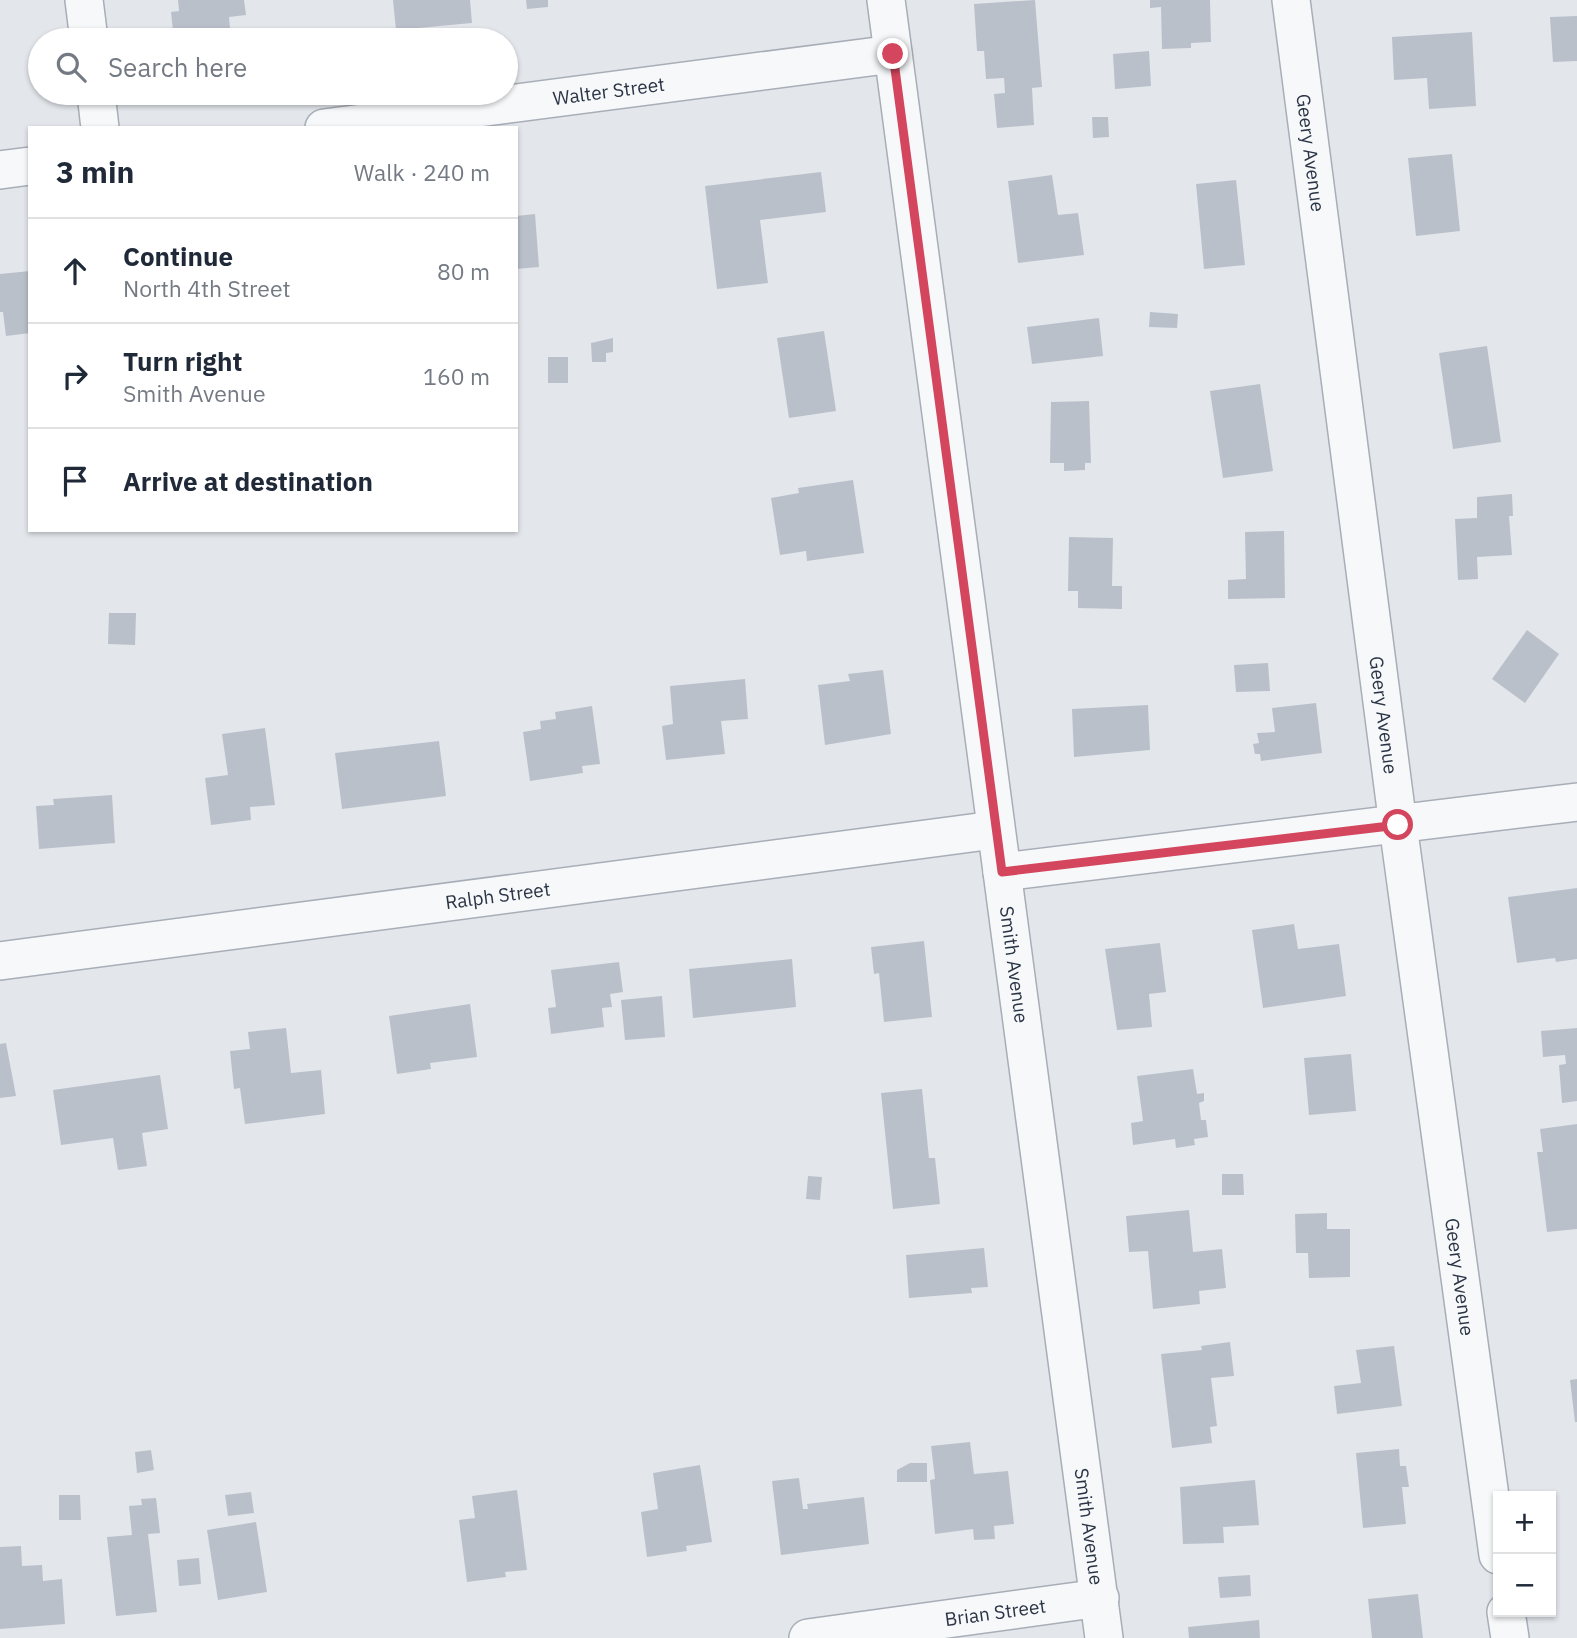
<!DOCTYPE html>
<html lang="en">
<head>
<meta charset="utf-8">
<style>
  body { margin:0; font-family:"IBM Plex Sans",sans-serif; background:#f2f2f3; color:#1f2937 }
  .controls { position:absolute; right:21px; bottom:21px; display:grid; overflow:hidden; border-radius:0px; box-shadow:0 2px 5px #0004 }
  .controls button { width:63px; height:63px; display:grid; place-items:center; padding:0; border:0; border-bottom:2px solid #e0e1e3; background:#fff; color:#1f2937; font:35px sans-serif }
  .stop { position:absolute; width:21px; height:21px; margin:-16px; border:5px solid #d3465e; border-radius:50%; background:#fff }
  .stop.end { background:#d3465e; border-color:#fff; box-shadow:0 2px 7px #0008 }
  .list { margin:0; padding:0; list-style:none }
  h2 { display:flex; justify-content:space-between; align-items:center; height:91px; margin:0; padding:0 28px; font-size:30px }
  h2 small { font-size:23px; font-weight:400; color:#747a83 }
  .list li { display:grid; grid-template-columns:46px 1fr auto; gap:21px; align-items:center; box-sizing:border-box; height:105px; padding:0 28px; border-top:2px solid #e0e1e3 }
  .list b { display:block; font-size:26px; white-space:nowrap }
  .list p { margin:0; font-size:23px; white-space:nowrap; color:#747a83 }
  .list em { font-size:23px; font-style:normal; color:#747a83 }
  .icon { flex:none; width:38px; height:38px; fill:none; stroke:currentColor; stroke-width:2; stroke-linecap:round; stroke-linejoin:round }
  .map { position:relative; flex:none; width:1577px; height:1638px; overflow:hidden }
  .search { position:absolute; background:#fff; box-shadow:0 2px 5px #0004; left:28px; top:28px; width:490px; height:77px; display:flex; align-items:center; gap:18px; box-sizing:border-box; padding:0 24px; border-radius:38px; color:#747a83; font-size:26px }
  .panel { position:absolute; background:#fff; box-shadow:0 2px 5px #0004; left:28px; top:126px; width:490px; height:406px; border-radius:0px }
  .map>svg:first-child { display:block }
  .building { fill:#bac0ca }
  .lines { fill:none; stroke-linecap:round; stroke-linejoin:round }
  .minor-casing { stroke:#a8aeb7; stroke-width:40 }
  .minor { stroke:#f6f8fa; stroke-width:37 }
  .route { stroke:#d3465e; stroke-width:9 }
  .labels { text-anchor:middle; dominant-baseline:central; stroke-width:5; stroke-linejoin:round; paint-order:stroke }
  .street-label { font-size:19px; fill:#2a3445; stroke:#f3f6f9 }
</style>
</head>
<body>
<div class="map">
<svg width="1577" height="1638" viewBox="0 0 1577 1638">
  <rect width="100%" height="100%" fill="#e3e7ec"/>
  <g class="building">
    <path d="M 178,0 L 244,0 L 246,15 L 229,17 L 231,40 L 174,40 L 171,12 L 179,11 Z"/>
    <path d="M 393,0 L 470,0 L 472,23 L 396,30 Z"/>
    <path d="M 526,0 L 548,0 L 548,7 L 527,9 Z"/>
    <path d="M 1035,0 L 1042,87 L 1032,88 L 1034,125 L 997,128 L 994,94 L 1005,93 L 1004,78 L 986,79 L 984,51 L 977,51 L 974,4 Z"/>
    <path d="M 1150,0 L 1210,0 L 1211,42 L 1191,43 L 1191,48 L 1162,49 L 1161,7 L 1150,8 Z"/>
    <path d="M 1577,16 L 1577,61 L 1553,62 L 1550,17 Z"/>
    <path d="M 1472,32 L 1476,106 L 1429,109 L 1427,78 L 1394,80 L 1392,37 Z"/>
    <path d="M 1149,51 L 1151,86 L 1115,89 L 1113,54 Z"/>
    <path d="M 1092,117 L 1108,117 L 1109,137 L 1093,138 Z"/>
    <path d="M 1452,154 L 1460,231 L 1416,236 L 1408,158 Z"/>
    <path d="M 821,172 L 826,212 L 760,220 L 768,283 L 717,289 L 705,186 Z"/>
    <path d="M 1052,175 L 1058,215 L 1078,213 L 1084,255 L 1018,263 L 1008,181 Z"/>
    <path d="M 1236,180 L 1245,265 L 1204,269 L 1196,184 Z"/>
    <path d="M 535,214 L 539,267 L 516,269 L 516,216 Z"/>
    <path d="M 30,271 L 30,333 L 6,336 L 3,312 L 0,312 L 0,274 Z"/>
    <path d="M 1150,312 L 1178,314 L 1177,328 L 1149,327 Z"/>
    <path d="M 1099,318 L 1103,356 L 1032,364 L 1027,327 Z"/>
    <path d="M 824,331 L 836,411 L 789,418 L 777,338 Z"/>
    <path d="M 613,338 L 613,352 L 606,353 L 606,362 L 592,362 L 591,343 Z"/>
    <path d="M 1487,346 L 1501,442 L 1453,449 L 1439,353 Z"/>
    <rect x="548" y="357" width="20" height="26"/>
    <path d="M 1260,384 L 1273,471 L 1223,478 L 1210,391 Z"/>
    <path d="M 1089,401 L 1091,463 L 1085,463 L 1085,470 L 1064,471 L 1064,463 L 1050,463 L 1051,402 Z"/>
    <path d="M 853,480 L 864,553 L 807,561 L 806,551 L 780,555 L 771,498 L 799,493 L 798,488 Z"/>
    <path d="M 1512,494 L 1513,516 L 1509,516 L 1512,555 L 1477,557 L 1478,579 L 1458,580 L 1455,519 L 1477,518 L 1477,497 Z"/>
    <path d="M 1284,531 L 1285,598 L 1228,599 L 1228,580 L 1246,579 L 1245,532 Z"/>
    <path d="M 1069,537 L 1113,538 L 1112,586 L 1122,586 L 1122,609 L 1078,608 L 1078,591 L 1068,591 Z"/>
    <path d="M 109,613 L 136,613 L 135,645 L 108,644 Z"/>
    <path d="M 1527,630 L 1559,654 L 1525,703 L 1492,679 Z"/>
    <path d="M 1268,663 L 1270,691 L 1236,692 L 1234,665 Z"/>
    <path d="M 883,670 L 891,734 L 825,745 L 818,685 L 850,681 L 848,674 Z"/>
    <path d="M 745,679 L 748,719 L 721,721 L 725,754 L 666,760 L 662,726 L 673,724 L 670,686 Z"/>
    <path d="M 1316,703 L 1322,753 L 1261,761 L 1260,754 L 1255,754 L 1253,744 L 1259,743 L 1257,733 L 1275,732 L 1272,708 Z"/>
    <path d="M 1148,705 L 1150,750 L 1074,757 L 1072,709 Z"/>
    <path d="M 592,706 L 600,764 L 582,766 L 583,773 L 530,781 L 523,732 L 541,729 L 540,721 L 556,719 L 555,712 Z"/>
    <path d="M 265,728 L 275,805 L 250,807 L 251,820 L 211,825 L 205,778 L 228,775 L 222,734 Z"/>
    <path d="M 439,741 L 446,796 L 342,809 L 335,753 Z"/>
    <path d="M 112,795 L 115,843 L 39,849 L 36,806 L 54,805 L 53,799 Z"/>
    <path d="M 1577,888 L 1577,959 L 1556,962 L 1555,958 L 1517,963 L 1508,897 Z"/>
    <path d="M 1294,924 L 1298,949 L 1339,944 L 1346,996 L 1263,1008 L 1252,930 Z"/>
    <path d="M 924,941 L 932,1017 L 884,1022 L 879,973 L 874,974 L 871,947 Z"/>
    <path d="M 1160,943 L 1166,992 L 1149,994 L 1152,1027 L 1117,1030 L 1105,949 Z"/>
    <path d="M 792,959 L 796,1007 L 693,1018 L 689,969 Z"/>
    <path d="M 619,962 L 623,992 L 610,994 L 612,1007 L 602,1008 L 604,1027 L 551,1034 L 548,1008 L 556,1007 L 551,970 Z"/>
    <path d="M 662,996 L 665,1037 L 625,1040 L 621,1000 Z"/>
    <path d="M 470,1004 L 477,1057 L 430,1063 L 431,1069 L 397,1074 L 389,1016 Z"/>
    <path d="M 286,1028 L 291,1073 L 321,1070 L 325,1114 L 245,1124 L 240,1088 L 234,1089 L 230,1051 L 250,1049 L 248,1032 Z"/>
    <path d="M 1577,1028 L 1577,1101 L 1562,1103 L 1559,1065 L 1566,1064 L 1565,1055 L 1543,1057 L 1541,1031 Z"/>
    <path d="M 6,1043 L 16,1096 L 0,1098 L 0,1044 Z"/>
    <path d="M 1351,1054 L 1356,1111 L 1309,1115 L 1304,1058 Z"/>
    <path d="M 1193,1069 L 1197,1094 L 1204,1093 L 1204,1101 L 1199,1103 L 1201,1120 L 1206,1120 L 1208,1137 L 1194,1139 L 1195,1145 L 1176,1148 L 1175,1139 L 1133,1145 L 1131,1123 L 1143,1121 L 1137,1076 Z"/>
    <path d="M 160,1075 L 168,1129 L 142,1133 L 147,1166 L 118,1170 L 113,1138 L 61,1145 L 53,1090 Z"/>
    <path d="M 922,1089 L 929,1158 L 935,1158 L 940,1204 L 893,1209 L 881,1093 Z"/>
    <path d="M 1577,1124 L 1577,1229 L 1547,1232 L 1537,1152 L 1543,1152 L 1540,1129 Z"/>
    <path d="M 1222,1174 L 1243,1174 L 1244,1195 L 1222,1195 Z"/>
    <path d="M 808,1176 L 822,1177 L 820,1200 L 806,1199 Z"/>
    <path d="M 1189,1210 L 1193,1252 L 1222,1249 L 1226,1288 L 1199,1291 L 1200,1304 L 1153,1309 L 1148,1251 L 1129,1252 L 1126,1216 Z"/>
    <path d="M 1327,1213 L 1327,1229 L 1350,1229 L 1350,1277 L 1309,1278 L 1308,1253 L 1296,1253 L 1295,1214 Z"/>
    <path d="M 984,1248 L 988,1287 L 971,1288 L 972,1293 L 909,1298 L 906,1255 Z"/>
    <path d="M 1230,1342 L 1234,1376 L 1211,1378 L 1217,1426 L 1210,1427 L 1212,1443 L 1172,1448 L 1161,1354 L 1202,1350 L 1201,1346 Z"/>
    <path d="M 1394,1346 L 1402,1406 L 1337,1414 L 1334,1386 L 1361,1383 L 1356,1350 Z"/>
    <path d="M 1577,1379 L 1577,1422 L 1575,1422 L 1570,1380 Z"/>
    <path d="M 970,1442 L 974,1474 L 1008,1471 L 1014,1524 L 994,1526 L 995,1539 L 974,1540 L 973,1529 L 935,1534 L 930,1480 L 935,1479 L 931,1446 Z"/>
    <path d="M 1399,1449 L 1400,1466 L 1406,1466 L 1409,1487 L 1402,1487 L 1406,1524 L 1363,1528 L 1356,1453 Z"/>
    <path d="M 151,1450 L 154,1470 L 137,1473 L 135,1452 Z"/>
    <path d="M 910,1463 L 927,1463 L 927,1482 L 897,1482 L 897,1470 Z"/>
    <path d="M 700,1465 L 712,1542 L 686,1546 L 687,1551 L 647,1557 L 641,1512 L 658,1509 L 653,1473 Z"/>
    <path d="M 799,1478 L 803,1509 L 808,1509 L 807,1504 L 864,1497 L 869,1544 L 781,1555 L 772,1481 Z"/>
    <path d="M 1255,1480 L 1259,1525 L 1223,1527 L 1224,1543 L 1183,1544 L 1180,1487 Z"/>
    <path d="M 517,1490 L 527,1570 L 505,1572 L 506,1577 L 467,1582 L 459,1520 L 475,1518 L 472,1496 Z"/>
    <path d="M 251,1492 L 254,1513 L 228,1516 L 225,1495 Z"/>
    <path d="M 59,1495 L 80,1495 L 81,1520 L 59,1520 Z"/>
    <path d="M 156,1498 L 160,1533 L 148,1534 L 157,1612 L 116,1616 L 107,1537 L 132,1535 L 129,1506 L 142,1505 L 141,1499 Z"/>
    <path d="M 256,1522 L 267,1592 L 218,1600 L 207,1530 Z"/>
    <path d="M 21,1546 L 22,1566 L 42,1565 L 43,1581 L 62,1579 L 65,1624 L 0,1629 L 0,1547 Z"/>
    <path d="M 199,1558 L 201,1584 L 179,1586 L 177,1560 Z"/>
    <path d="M 1250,1575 L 1251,1596 L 1220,1598 L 1218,1577 Z"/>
    <path d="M 1418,1594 L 1423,1638 L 1372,1638 L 1368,1599 Z"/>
    <path d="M 1259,1620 L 1260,1638 L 1189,1638 L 1188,1627 Z"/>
  </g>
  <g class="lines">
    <defs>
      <g id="minor">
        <path d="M 84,0 L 89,40"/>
        <path id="s1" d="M 886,0 L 1104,1638"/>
        <path id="s2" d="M 1291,0 L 1398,825 L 1498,1555"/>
        <path d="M 96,93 L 100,128"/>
        <path id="s3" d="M 324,128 L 893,54"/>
        <path d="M 0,170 L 30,166"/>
        <path d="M 1002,872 L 1577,802"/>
        <path id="s4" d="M 0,961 L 994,830"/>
        <path d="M 1506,1612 L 1510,1638"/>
        <path id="s5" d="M 808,1638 L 1100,1598"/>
      </g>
    </defs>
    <use href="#minor" class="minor-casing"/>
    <use href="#minor" class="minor"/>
  </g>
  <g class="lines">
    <path class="route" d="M 893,54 L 1002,872 L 1398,825"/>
  </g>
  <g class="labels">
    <g class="street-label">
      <text stroke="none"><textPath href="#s3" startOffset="287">Walter Street</textPath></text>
      <text stroke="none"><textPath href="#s2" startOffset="154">Geery Avenue</textPath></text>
      <text stroke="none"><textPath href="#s2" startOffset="721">Geery Avenue</textPath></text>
      <text stroke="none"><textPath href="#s4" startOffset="502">Ralph Street</textPath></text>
      <text stroke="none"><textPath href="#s1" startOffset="973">Smith Avenue</textPath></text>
      <text stroke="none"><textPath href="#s2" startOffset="1288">Geery Avenue</textPath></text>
      <text stroke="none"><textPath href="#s1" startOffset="1540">Smith Avenue</textPath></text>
      <text stroke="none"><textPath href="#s5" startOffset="189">Brian Street</textPath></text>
    </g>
  </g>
</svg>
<div class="controls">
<button>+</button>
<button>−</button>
</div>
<div class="stop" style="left:1398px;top:825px"></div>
<div class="stop end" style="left:893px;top:54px"></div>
<div class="search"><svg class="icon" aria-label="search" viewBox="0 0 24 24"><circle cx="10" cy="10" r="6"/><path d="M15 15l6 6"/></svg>Search here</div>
<section class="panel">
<h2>3 min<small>Walk · 240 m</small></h2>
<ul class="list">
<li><svg class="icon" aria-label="ahead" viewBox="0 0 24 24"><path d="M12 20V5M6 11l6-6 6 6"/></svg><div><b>Continue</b><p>North 4th Street</p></div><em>80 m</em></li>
<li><svg class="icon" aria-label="right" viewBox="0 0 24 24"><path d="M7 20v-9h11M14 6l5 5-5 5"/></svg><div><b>Turn right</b><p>Smith Avenue</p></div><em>160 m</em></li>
<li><svg class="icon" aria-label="arrive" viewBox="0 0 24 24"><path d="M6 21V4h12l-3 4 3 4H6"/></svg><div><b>Arrive at destination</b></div></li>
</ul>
</section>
</div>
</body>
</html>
